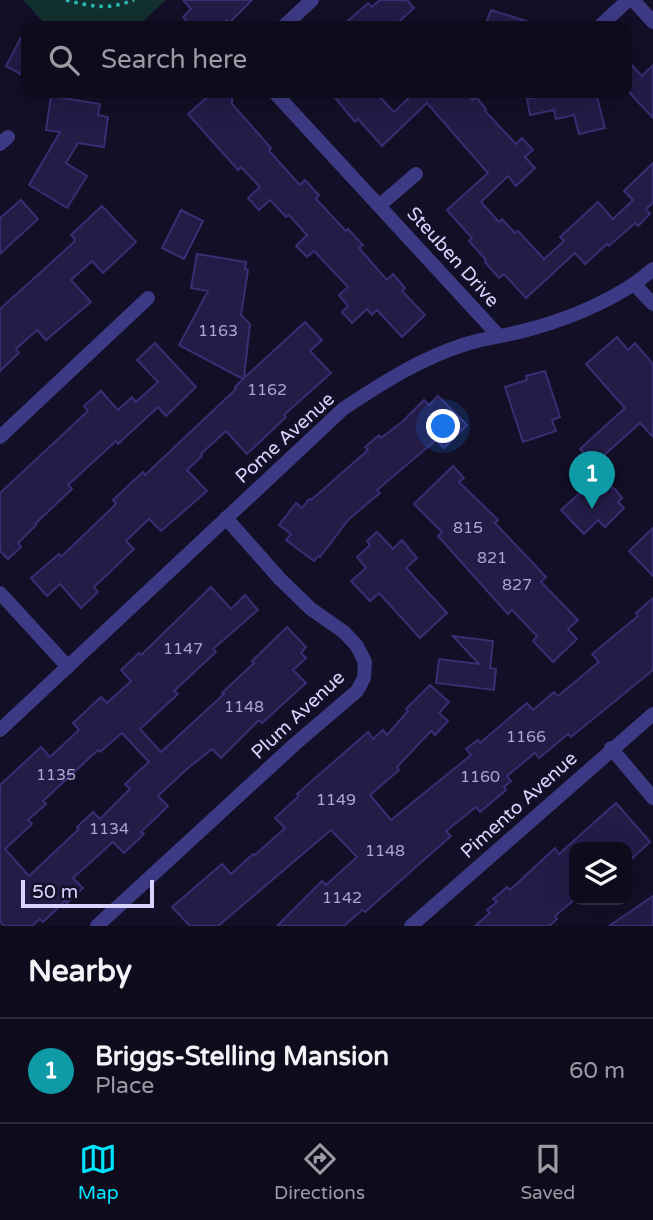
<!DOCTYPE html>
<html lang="en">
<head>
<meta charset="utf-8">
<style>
  body { margin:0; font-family:"Varela Round",sans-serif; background:#171425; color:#f1f3f6 }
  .controls { position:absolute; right:21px; bottom:21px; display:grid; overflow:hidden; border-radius:14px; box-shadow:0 7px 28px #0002 }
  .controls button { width:63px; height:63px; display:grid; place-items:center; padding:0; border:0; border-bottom:2px solid #2e2b3b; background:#0e0b1c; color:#f1f3f6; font:35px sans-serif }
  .scale { position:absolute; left:21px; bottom:18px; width:133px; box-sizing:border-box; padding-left:7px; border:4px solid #d9d4ff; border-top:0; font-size:19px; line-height:24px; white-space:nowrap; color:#d9d4ff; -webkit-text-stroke:5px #130f26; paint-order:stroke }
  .you { position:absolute; left:444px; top:427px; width:24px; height:24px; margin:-18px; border:5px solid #fff; border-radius:50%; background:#1a73e8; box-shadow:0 0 0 10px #1a73e833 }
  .badge { display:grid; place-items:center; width:46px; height:46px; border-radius:50%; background:#00e5ff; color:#fff; font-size:23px; font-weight:700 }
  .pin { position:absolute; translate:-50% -58px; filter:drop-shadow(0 2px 4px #0008) }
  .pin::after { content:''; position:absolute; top:37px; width:24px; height:21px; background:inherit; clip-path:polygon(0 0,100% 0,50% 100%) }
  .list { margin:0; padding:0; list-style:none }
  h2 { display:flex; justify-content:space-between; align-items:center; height:91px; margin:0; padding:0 28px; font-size:30px }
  h2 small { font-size:23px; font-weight:400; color:#9b9ba3 }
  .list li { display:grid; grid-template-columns:46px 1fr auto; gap:21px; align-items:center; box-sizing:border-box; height:105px; padding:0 28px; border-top:2px solid #2e2b3b }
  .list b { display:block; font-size:26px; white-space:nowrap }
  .list p { margin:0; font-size:23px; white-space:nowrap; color:#9b9ba3 }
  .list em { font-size:23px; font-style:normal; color:#9b9ba3 }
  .icon { flex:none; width:38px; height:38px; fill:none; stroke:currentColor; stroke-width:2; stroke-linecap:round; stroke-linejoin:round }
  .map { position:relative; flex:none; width:653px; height:926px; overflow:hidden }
  .search { position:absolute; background:#0e0b1c; box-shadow:0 7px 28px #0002; left:21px; right:21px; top:21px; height:77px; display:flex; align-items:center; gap:18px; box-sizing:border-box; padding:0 24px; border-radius:14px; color:#9b9ba3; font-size:26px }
  .sheet { height:196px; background:#0e0b1c }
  nav { display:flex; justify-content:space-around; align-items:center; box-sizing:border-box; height:98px; border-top:2px solid #2e2b3b; background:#0e0b1c; font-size:19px; color:#9b9ba3 }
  nav a { display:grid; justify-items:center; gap:4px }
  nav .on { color:#00e5ff }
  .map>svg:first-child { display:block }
  .green { fill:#12302f }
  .building { fill:#241b47; stroke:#3b2d73; stroke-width:2; fill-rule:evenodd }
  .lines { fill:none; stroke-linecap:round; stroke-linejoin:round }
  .path { stroke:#2fb8b0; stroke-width:3.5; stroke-dasharray:3.5 5; stroke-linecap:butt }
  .minor { stroke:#3d3a85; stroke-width:14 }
  .labels { text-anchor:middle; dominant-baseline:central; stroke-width:7; stroke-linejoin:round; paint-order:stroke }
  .number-label { font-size:16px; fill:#aca6d1 }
  .street-label { font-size:19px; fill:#d9d4ff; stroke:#130f26 }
</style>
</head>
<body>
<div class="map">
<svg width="653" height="926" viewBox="0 0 653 926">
  <rect width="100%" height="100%" fill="#130f26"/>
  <path class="green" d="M 23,0 L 166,0 L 138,26 L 47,26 Z"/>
  <g class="building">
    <path d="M 183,0 L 252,0 L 229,23 L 227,20 L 220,26 L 191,26 L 183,17 L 191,9 Z"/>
    <path d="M 380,0 L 407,0 L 414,8 L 394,26 L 342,26 L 368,3 L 372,7 Z"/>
    <path d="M 491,10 L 532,23 L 531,26 L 485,26 Z"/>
    <path d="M 26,28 L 26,77 L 6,66 Z"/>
    <path d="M 627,60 L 642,76 L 653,65 L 653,118 L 627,90 Z"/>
    <path d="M 212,93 L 232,93 L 232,104 L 271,148 L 269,151 L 300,185 L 305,180 L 319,195 L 316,199 L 346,231 L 348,229 L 363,245 L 359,248 L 387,280 L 393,274 L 405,288 L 402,291 L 425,315 L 402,337 L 377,310 L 372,315 L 367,309 L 352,323 L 342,312 L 348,306 L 339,295 L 348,287 L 314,251 L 307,257 L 296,246 L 307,235 L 289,215 L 286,217 L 270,200 L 259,210 L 248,198 L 260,187 L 241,167 L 238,170 L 188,114 Z"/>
    <path d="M 331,93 L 376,93 L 394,112 L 414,93 L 466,93 L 473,100 L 476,97 L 486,109 L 485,111 L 516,144 L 522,138 L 533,150 L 525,157 L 535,168 L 516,186 L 508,176 L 481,202 L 499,222 L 502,219 L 515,233 L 518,231 L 544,259 L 564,241 L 560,237 L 598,202 L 613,219 L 633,200 L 624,191 L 653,163 L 653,203 L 646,209 L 650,214 L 638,226 L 635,223 L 609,246 L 607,244 L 585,264 L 575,253 L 526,298 L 504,274 L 499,278 L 485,262 L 486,260 L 469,241 L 472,238 L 447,210 L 488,173 L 427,103 L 382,146 L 358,119 L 355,122 Z"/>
    <path d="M 556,93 L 596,93 L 605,128 L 579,134 L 574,115 L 556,119 L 554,110 L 530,115 L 527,99 Z"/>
    <path d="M 51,96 L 100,104 L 98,115 L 108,117 L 104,147 L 78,143 L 66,163 L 87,176 L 67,208 L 29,185 L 60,132 L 46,130 Z"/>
    <path d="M 21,200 L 38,219 L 0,254 L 0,218 Z"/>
    <path d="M 102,206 L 136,242 L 103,273 L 92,261 L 71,280 L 91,302 L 46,340 L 37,330 L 16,349 L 19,353 L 0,371 L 0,309 L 74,242 L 75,239 L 71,235 Z"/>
    <path d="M 181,210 L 203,221 L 184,259 L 162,248 Z"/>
    <path d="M 197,254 L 246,262 L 245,269 L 248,270 L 241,315 L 250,324 L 244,378 L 305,322 L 322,340 L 310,351 L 331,373 L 284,415 L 286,417 L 247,454 L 226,431 L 201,454 L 202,456 L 187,470 L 207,491 L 161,531 L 149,519 L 126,541 L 134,549 L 94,587 L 98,592 L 81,608 L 60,584 L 47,596 L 31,578 L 59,554 L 61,557 L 114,506 L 116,503 L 113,500 L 143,472 L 145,475 L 236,389 L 235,387 L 243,379 L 179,345 L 208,291 L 191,288 Z"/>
    <path d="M 617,337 L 628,350 L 635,343 L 653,364 L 653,437 L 640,423 L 594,464 L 580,449 L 625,408 L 586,364 Z"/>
    <path d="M 155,343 L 196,387 L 166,416 L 158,407 L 118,444 L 116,441 L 68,485 L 72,489 L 35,524 L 36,525 L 18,543 L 21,547 L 8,559 L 0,551 L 0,493 L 88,411 L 84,406 L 101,391 L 118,410 L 132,397 L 136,402 L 158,382 L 137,360 Z"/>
    <path d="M 545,371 L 560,417 L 552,420 L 556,431 L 523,442 L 505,387 L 527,380 L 526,376 Z"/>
    <path d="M 438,396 L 467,425 L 444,448 L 436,440 L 377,490 L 380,493 L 349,519 L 320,557 L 318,556 L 314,561 L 286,540 L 291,534 L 279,525 L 296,503 L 302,508 L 309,499 L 311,500 L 368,450 L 365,447 L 379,435 L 381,438 L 402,422 L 424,400 L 429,405 Z"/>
    <path d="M 453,466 L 464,478 L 459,482 L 498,520 L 495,523 L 546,577 L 541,582 L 578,620 L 568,629 L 577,639 L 553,662 L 533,641 L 537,636 L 512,610 L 508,614 L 489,593 L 438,536 L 442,532 L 414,504 Z"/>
    <path d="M 598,481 L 615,489 L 622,498 L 618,502 L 624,508 L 605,527 L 598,520 L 584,534 L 561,510 L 583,490 Z"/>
    <path d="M 653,528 L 653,576 L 629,551 Z"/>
    <path d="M 377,532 L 393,549 L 402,540 L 417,558 L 406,568 L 447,613 L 420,638 L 379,593 L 370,601 L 351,581 L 366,568 L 357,557 L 370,545 L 367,541 Z"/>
    <path d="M 211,587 L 231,609 L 245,595 L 258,610 L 213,649 L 216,652 L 174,691 L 178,694 L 140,729 L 161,752 L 224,694 L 222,693 L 254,663 L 252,661 L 287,627 L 306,647 L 301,653 L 306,658 L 293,670 L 306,683 L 262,723 L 259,720 L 221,758 L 212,749 L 188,768 L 158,796 L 168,806 L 141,832 L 144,834 L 124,853 L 113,842 L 73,878 L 83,888 L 67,903 L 65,901 L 43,922 L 40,919 L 32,926 L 4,926 L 0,921 L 0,785 L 41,747 L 50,757 L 79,730 L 73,723 L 101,697 L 107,703 L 131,681 L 121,670 L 139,653 L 141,655 ZM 122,733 L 149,762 L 125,784 L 130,789 L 100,819 L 93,812 L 77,827 L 79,829 L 29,876 L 5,849 L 32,824 L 28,820 L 46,804 L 43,801 L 98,750 L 100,752 Z"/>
    <path d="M 653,598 L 653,670 L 571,737 L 568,734 L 539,758 L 535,753 L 507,776 L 511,781 L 504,787 L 506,790 L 480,812 L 476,807 L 446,831 L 451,836 L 365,912 L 362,910 L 344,926 L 277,926 L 322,881 L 326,885 L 357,857 L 331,830 L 218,926 L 190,926 L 172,907 L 222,864 L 231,874 L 253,854 L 255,855 L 285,828 L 275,818 L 299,796 L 297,794 L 368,732 L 373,739 L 383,730 L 387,735 L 408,711 L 406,709 L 430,685 L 449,702 L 439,713 L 448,721 L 435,735 L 431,731 L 397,767 L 399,770 L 370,795 L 391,820 L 471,755 L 466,749 L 478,740 L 480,743 L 527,703 L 533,710 L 554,692 L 558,696 L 599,662 L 592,654 L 638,616 L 636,613 Z"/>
    <path d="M 453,636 L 493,641 L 490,668 L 496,669 L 494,690 L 436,683 L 439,659 L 479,664 Z"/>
    <path d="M 616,803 L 650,842 L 627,863 L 627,847 L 574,847 L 574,900 L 555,916 L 557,919 L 549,926 L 475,926 L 490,913 L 487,910 L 497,902 L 493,899 L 507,887 L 510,890 L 555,848 L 559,854 Z"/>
    <path d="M 653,896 L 653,926 L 609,926 Z"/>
  </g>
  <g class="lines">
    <path class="path" d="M 66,0 C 92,7 108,10 134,0"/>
    <g class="minor">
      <path d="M 633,0 L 653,22"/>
      <path d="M 284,26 L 312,0"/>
      <path d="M 600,26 L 628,0"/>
      <path d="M 275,93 L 498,335"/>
      <path d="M 0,144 L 8,137"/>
      <path d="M 380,205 L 416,174"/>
      <path d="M 635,285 L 653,304"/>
      <path d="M 0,437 L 148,298"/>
      <path d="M 0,593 L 68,667"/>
      <path d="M 0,730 L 343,409 C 382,383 421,358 466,344 C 489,337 512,335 534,328 C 574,317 623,296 653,269"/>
      <path d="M 611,748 L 653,798"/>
      <path d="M 97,926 L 295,744 L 357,691 L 364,678 L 365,662 L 357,646 L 344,632 L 311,609 L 280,579 L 226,518"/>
      <path d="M 411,926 L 653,714"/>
    </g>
  </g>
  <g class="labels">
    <g class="number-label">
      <text x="218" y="331">1163</text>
      <text x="267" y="390">1162</text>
      <text x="468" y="528">815</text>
      <text x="492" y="558">821</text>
      <text x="517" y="585">827</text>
      <text x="183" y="649">1147</text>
      <text x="244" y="707">1148</text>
      <text x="526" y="737">1166</text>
      <text x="56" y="775">1135</text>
      <text x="480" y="777">1160</text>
      <text x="336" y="800">1149</text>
      <text x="109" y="829">1134</text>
      <text x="385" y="851">1148</text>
      <text x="342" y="898">1142</text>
    </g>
    <g class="street-label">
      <text transform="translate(453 257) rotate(48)">Steuben Drive</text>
      <text transform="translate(285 438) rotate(-42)">Pome Avenue</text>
      <text transform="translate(298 715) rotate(-43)">Plum Avenue</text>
      <text transform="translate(519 805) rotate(-42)">Pimento Avenue</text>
    </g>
  </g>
</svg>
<div class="controls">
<button><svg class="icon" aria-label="layers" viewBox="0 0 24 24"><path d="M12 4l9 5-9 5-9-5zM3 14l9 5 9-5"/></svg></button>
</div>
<div class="scale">50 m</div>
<div class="you"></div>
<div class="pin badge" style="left:592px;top:509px;background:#0f9aa8">1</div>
<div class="search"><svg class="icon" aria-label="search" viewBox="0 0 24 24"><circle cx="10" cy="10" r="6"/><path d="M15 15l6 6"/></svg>Search here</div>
</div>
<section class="sheet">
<h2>Nearby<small></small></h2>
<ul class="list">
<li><span class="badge" style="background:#0f9aa8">1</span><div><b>Briggs-Stelling Mansion</b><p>Place</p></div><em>60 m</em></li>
</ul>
</section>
<nav>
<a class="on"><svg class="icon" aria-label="map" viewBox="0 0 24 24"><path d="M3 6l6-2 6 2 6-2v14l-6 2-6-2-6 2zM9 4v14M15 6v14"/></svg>Map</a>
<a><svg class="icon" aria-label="directions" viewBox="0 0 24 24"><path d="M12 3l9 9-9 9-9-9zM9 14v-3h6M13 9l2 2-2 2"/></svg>Directions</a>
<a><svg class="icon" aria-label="saved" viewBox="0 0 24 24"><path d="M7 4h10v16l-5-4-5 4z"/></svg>Saved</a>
</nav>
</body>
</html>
